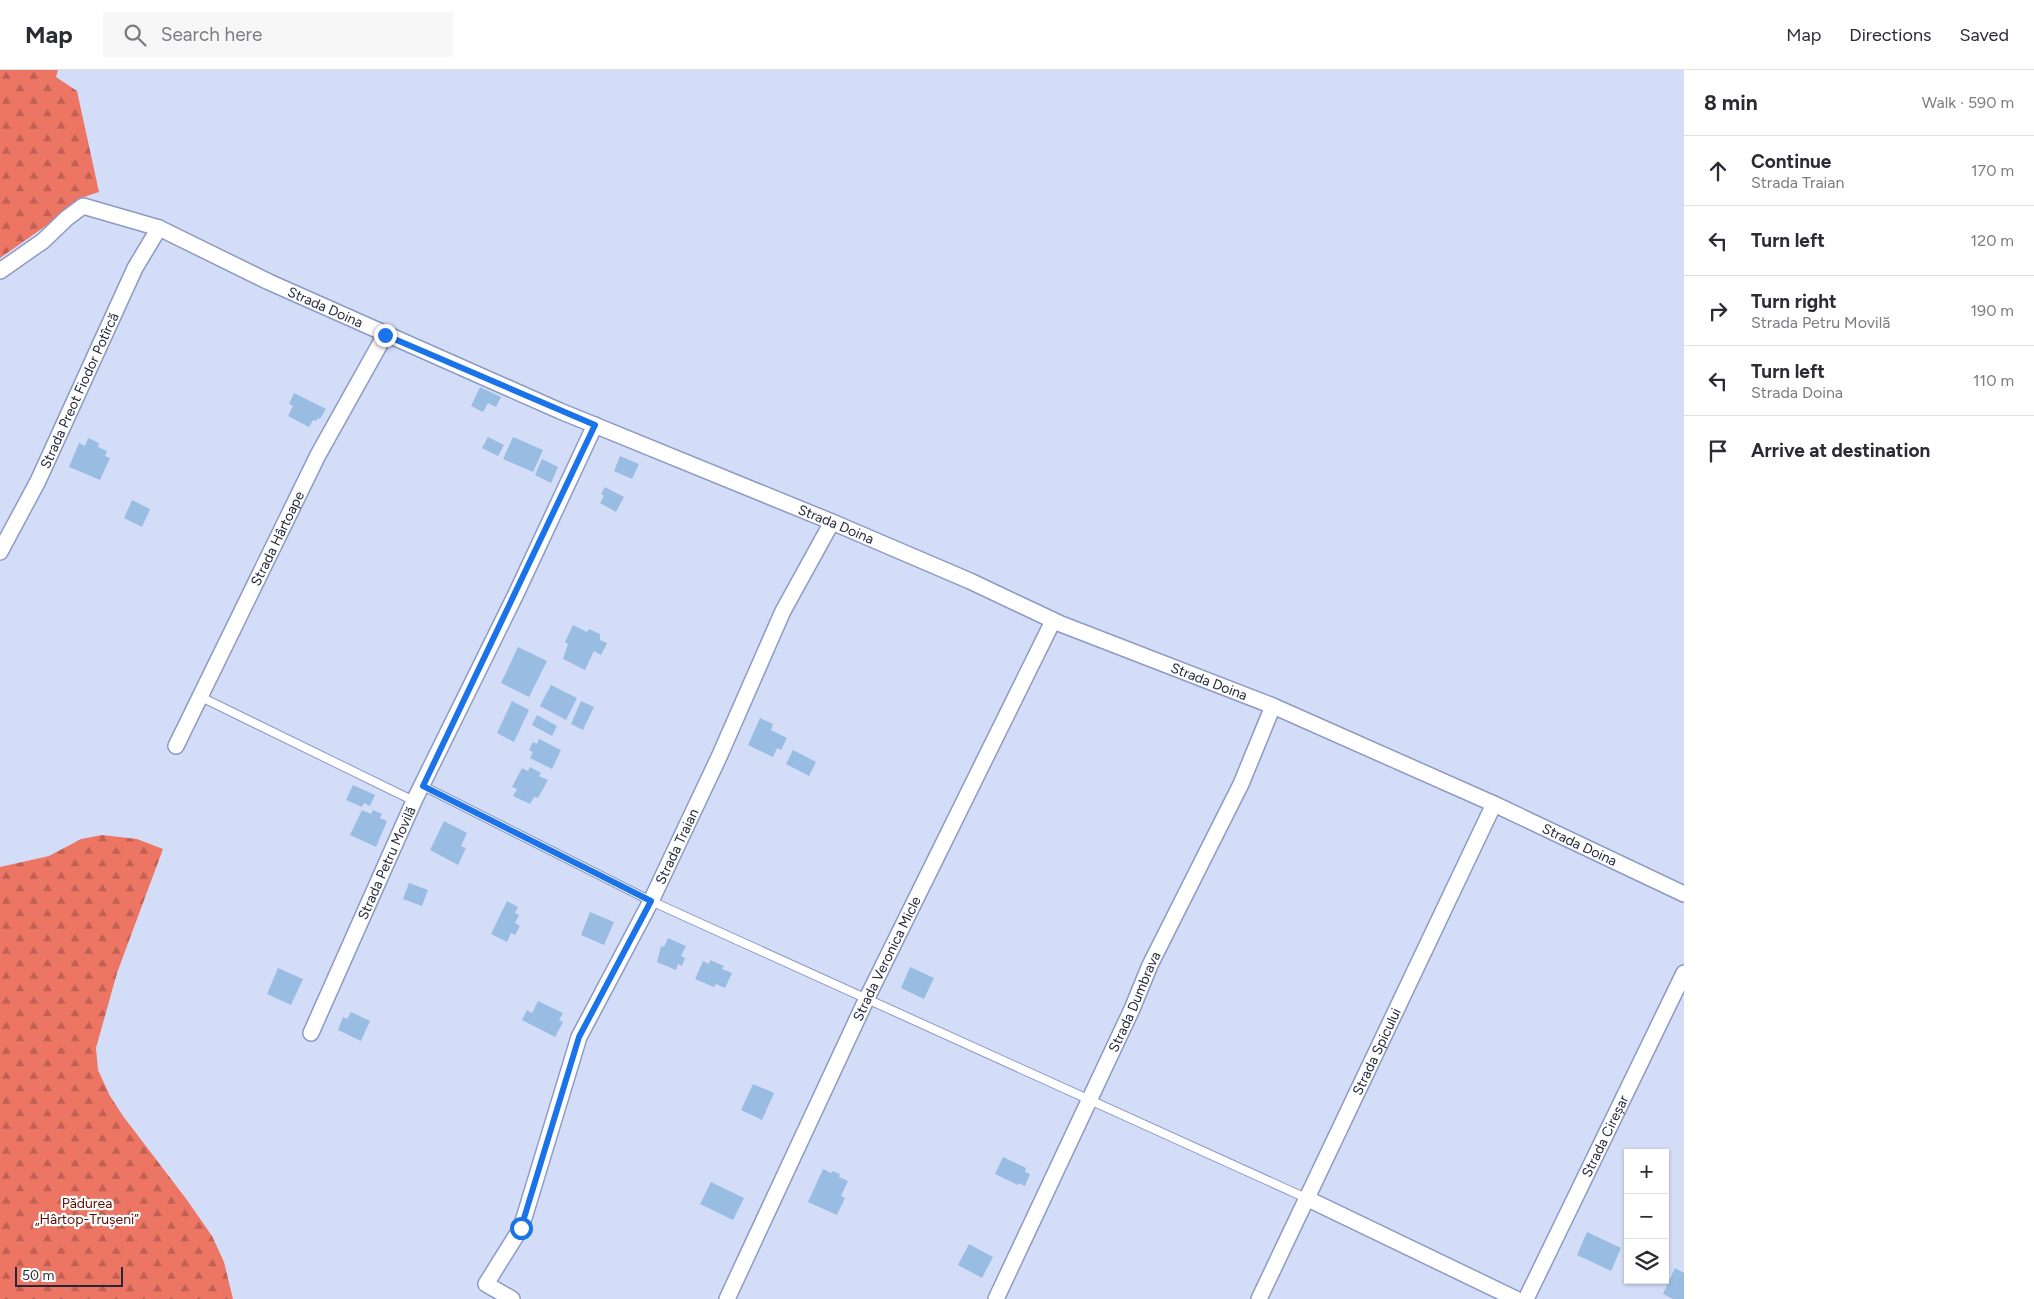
<!DOCTYPE html>
<html lang="en">
<head>
<meta charset="utf-8">
<style>
  body { margin:0; font-family:Figtree,sans-serif; background:#f7f7f7; color:#2b2b33 }
  .controls { position:absolute; right:15px; bottom:15px; display:grid; overflow:hidden; border-radius:0px; box-shadow:0 1px 4px #0004 }
  .controls button { width:45px; height:45px; display:grid; place-items:center; padding:0; border:0; border-bottom:1px solid #e1e1e2; background:#fff; color:#2b2b33; font:25px sans-serif }
  .scale { position:absolute; left:15px; bottom:12px; width:108px; box-sizing:border-box; padding-left:5px; border:2px solid #23283a; border-top:0; font-size:14px; line-height:18px; white-space:nowrap; color:#23283a; -webkit-text-stroke:4px #fefefe; paint-order:stroke }
  .stop { position:absolute; width:15px; height:15px; margin:-11px; border:4px solid #1a73e8; border-radius:50%; background:#fff }
  .stop.end { background:#1a73e8; border-color:#fff; box-shadow:0 1px 5px #0008 }
  .list { margin:0; padding:0; list-style:none }
  h2 { display:flex; justify-content:space-between; align-items:center; height:65px; margin:0; padding:0 20px; font-size:21px }
  h2 small { font-size:16px; font-weight:400; color:#7c7c81 }
  .list li { display:grid; grid-template-columns:32px 1fr auto; gap:15px; align-items:center; box-sizing:border-box; height:70px; padding:0 20px; border-top:1px solid #e1e1e2 }
  .list b { display:block; font-size:19px; white-space:nowrap }
  .list p { margin:0; font-size:16px; white-space:nowrap; color:#7c7c81 }
  .list em { font-size:16px; font-style:normal; color:#7c7c81 }
  .icon { flex:none; width:28px; height:28px; fill:none; stroke:currentColor; stroke-width:2; stroke-linecap:round; stroke-linejoin:round }
  .map { position:relative; flex:none; width:1684px; height:1229px; overflow:hidden }
  header { display:flex; align-items:center; gap:30px; box-sizing:border-box; height:70px; padding:0 25px; background:#fff; border-bottom:1px solid #e1e1e2 }
  header strong { font-size:24px }
  nav { display:flex; gap:28px; margin-inline-start:auto; font-size:18px }
  .search { width:350px; height:45px; background:#f7f7f7; display:flex; align-items:center; gap:12px; box-sizing:border-box; padding:0 18px; border-radius:0px; color:#7c7c81; font-size:19px }
  main { display:flex }
  aside { flex:1; background:#fff }
  .map>svg:first-child { display:block }
  .forest { fill:url(#forest-firs) }
  .building { fill:#99bde2 }
  .lines { fill:none; stroke-linecap:round; stroke-linejoin:round }
  .lane-casing { stroke:#8c9ac5; stroke-width:10 }
  .street-casing { stroke:#8c9ac5; stroke-width:18 }
  .lane { stroke:#fff; stroke-width:8 }
  .street { stroke:#fff; stroke-width:15 }
  .route { stroke:#1a73e8; stroke-width:6 }
  .labels { text-anchor:middle; dominant-baseline:central; stroke-width:4.5; stroke-linejoin:round; paint-order:stroke }
  .street-label { font-size:14px; fill:#23283a; stroke:#fefefe }
  .park-label { font-size:14px; fill:#5b0f07; stroke:#fefefe }
</style>
</head>
<body>
<header>
<strong>Map</strong>
<div class="search"><svg class="icon" aria-label="search" viewBox="0 0 24 24"><circle cx="10" cy="10" r="6"/><path d="M15 15l6 6"/></svg>Search here</div>
<nav><a>Map</a><a>Directions</a><a>Saved</a></nav>
</header>
<main>
<div class="map">
<svg width="1684" height="1229" viewBox="0 0 1684 1229">
  <defs>
    <pattern id="forest-firs" width="22" height="20" patternUnits="userSpaceOnUse" patternTransform="scale(1.25)"><rect width="22" height="20" fill="#ed7563"/><path d="M5 1l3.5 6h-7zM16 11l3.5 6h-7z" fill="#c06053"/></pattern>
  </defs>
  <rect width="100%" height="100%" fill="#d3ddf8"/>
  <g class="forest">
    <path d="M 0,0 L 58,0 L 56,7 L 77,21 L 99,122 L 81,128 L 50,153 L 0,188 Z"/>
    <path d="M 102,765 L 137,769 L 163,779 L 117,903 L 96,978 L 98,1000 L 110,1026 L 123,1046 L 187,1130 L 212,1166 L 224,1192 L 233,1229 L 0,1229 L 0,797 L 49,786 L 81,769 Z"/>
  </g>
  <g class="building">
    <path d="M 480,317 L 501,327 L 496,337 L 488,333 L 483,342 L 471,336 Z"/>
    <path d="M 294,323 L 326,339 L 320,349 L 318,348 L 316,351 L 313,350 L 309,357 L 288,346 L 293,336 L 289,334 Z"/>
    <path d="M 488,367 L 504,375 L 498,386 L 482,378 Z"/>
    <path d="M 513,367 L 543,380 L 533,402 L 503,389 Z"/>
    <path d="M 88,368 L 99,373 L 98,377 L 107,381 L 105,386 L 110,388 L 100,410 L 69,397 L 79,373 L 85,376 Z"/>
    <path d="M 620,386 L 639,394 L 632,409 L 614,401 Z"/>
    <path d="M 542,389 L 558,397 L 551,413 L 535,405 Z"/>
    <path d="M 605,417 L 624,427 L 616,442 L 600,433 L 604,426 L 601,424 Z"/>
    <path d="M 132,430 L 150,439 L 142,457 L 124,448 Z"/>
    <path d="M 573,555 L 587,562 L 589,559 L 600,564 L 600,570 L 607,573 L 601,585 L 594,581 L 585,600 L 563,589 L 568,574 L 565,572 Z"/>
    <path d="M 518,577 L 547,591 L 529,627 L 501,613 Z"/>
    <path d="M 551,615 L 577,628 L 566,650 L 540,636 Z"/>
    <path d="M 512,631 L 529,640 L 514,672 L 497,663 Z"/>
    <path d="M 581,631 L 594,637 L 583,660 L 571,654 Z"/>
    <path d="M 537,645 L 557,656 L 552,666 L 532,655 Z"/>
    <path d="M 760,648 L 773,654 L 771,660 L 787,668 L 781,680 L 777,678 L 773,687 L 748,675 Z"/>
    <path d="M 539,669 L 561,680 L 552,699 L 530,688 L 533,682 L 529,680 L 533,672 L 537,674 Z"/>
    <path d="M 793,680 L 816,692 L 809,706 L 786,694 Z"/>
    <path d="M 530,697 L 541,703 L 539,706 L 548,710 L 538,728 L 534,727 L 530,734 L 513,726 L 517,719 L 512,717 L 522,698 L 528,701 Z"/>
    <path d="M 353,715 L 375,725 L 370,736 L 364,733 L 362,737 L 346,730 Z"/>
    <path d="M 362,740 L 371,744 L 373,740 L 382,744 L 380,748 L 387,751 L 376,777 L 350,765 Z"/>
    <path d="M 444,751 L 467,763 L 461,776 L 466,778 L 458,795 L 430,780 Z"/>
    <path d="M 409,813 L 428,820 L 422,836 L 403,829 Z"/>
    <path d="M 507,831 L 518,837 L 515,843 L 519,845 L 515,853 L 520,856 L 515,865 L 511,863 L 507,872 L 491,864 Z"/>
    <path d="M 590,842 L 614,852 L 604,875 L 581,865 Z"/>
    <path d="M 668,868 L 686,876 L 681,886 L 685,888 L 682,896 L 678,894 L 676,900 L 657,892 L 661,876 L 664,877 Z"/>
    <path d="M 710,890 L 724,896 L 722,899 L 732,903 L 725,918 L 716,914 L 714,917 L 695,909 L 703,891 L 709,894 Z"/>
    <path d="M 910,897 L 934,908 L 924,929 L 901,918 Z"/>
    <path d="M 278,898 L 303,909 L 291,935 L 267,924 Z"/>
    <path d="M 538,931 L 563,943 L 559,950 L 563,952 L 555,967 L 522,950 L 527,940 L 532,943 Z"/>
    <path d="M 351,942 L 370,951 L 361,971 L 338,960 L 343,947 L 347,949 Z"/>
    <path d="M 753,1014 L 774,1023 L 762,1050 L 741,1040 Z"/>
    <path d="M 1003,1087 L 1026,1098 L 1025,1102 L 1030,1104 L 1025,1116 L 1018,1113 L 1018,1115 L 995,1104 Z"/>
    <path d="M 823,1099 L 831,1103 L 833,1101 L 840,1104 L 839,1107 L 848,1111 L 841,1126 L 845,1128 L 837,1145 L 808,1132 Z"/>
    <path d="M 711,1112 L 744,1128 L 733,1150 L 700,1134 Z"/>
    <path d="M 1587,1162 L 1621,1178 L 1611,1201 L 1577,1185 Z"/>
    <path d="M 969,1174 L 993,1187 L 982,1208 L 958,1195 Z"/>
    <path d="M 1675,1198 L 1684,1203 L 1684,1229 L 1673,1229 L 1663,1224 Z"/>
  </g>
  <g class="lines">
    <defs>
      <g id="lane">
        <path d="M 199,626 L 414,731"/>
        <path d="M 423,716 L 651,831 L 1306,1128"/>
      </g>
      <g id="street">
        <path id="s1" d="M 0,201 L 43,171 L 67,148 L 83,136 L 159,158 L 269,212 L 560,341 L 832,452 L 970,511 L 1061,554 L 1273,636 L 1494,734 L 1684,824"/>
        <path id="s2" d="M 0,482 L 38,411 L 135,198 L 159,158"/>
        <path id="s3" d="M 176,676 L 318,385 L 385,265"/>
        <path id="s4" d="M 311,963 L 414,731 L 516,524 L 595,355"/>
        <path d="M 1306,1128 L 1516,1229"/>
        <path id="s5" d="M 512,1229 L 486,1214 L 521,1158 L 579,967 L 651,831 L 719,687 L 783,541 L 832,452"/>
        <path id="s6" d="M 727,1229 L 867,928 L 1053,551"/>
        <path id="s7" d="M 996,1229 L 1132,939 L 1150,895 L 1241,714 L 1273,636"/>
        <path id="s8" d="M 1259,1229 L 1494,734"/>
        <path id="s9" d="M 1526,1229 L 1684,903"/>
      </g>
    </defs>
    <use href="#lane" class="lane-casing"/>
    <use href="#street" class="street-casing"/>
    <use href="#lane" class="lane"/>
    <use href="#street" class="street"/>
  </g>
  <g class="lines">
    <path class="route" d="M 385,265 L 595,355 L 423,716 L 651,831 L 579,967 L 521,1158"/>
  </g>
  <g class="labels">
    <g class="street-label">
      <text stroke="none"><textPath href="#s1" startOffset="369">Strada Doina</textPath></text>
      <text stroke="none"><textPath href="#s2" startOffset="180">Strada Preot Fiodor Potîrcă</textPath></text>
      <text stroke="none"><textPath href="#s1" startOffset="924">Strada Doina</textPath></text>
      <text stroke="none"><textPath href="#s3" startOffset="231">Strada Hârtoape</textPath></text>
      <text stroke="none"><textPath href="#s1" startOffset="1329">Strada Doina</textPath></text>
      <text stroke="none"><textPath href="#s1" startOffset="1734">Strada Doina</textPath></text>
      <text stroke="none"><textPath href="#s5" startOffset="510">Strada Traian</textPath></text>
      <text stroke="none"><textPath href="#s4" startOffset="186">Strada Petru Movilă</textPath></text>
      <text stroke="none"><textPath href="#s6" startOffset="376">Strada Veronica Micle</textPath></text>
      <text stroke="none"><textPath href="#s7" startOffset="328">Strada Dumbrava</textPath></text>
      <text stroke="none"><textPath href="#s8" startOffset="274">Strada Spicului</textPath></text>
      <text stroke="none"><textPath href="#s9" startOffset="181">Strada Cireșar</textPath></text>
    </g>
    <g class="park-label">
      <text x="87" y="1133">Pădurea<tspan x="87" dy="16">„Hârtop-Trușeni”</tspan></text>
    </g>
  </g>
</svg>
<div class="controls">
<button>+</button>
<button>−</button>
<button><svg class="icon" aria-label="layers" viewBox="0 0 24 24"><path d="M12 4l9 5-9 5-9-5zM3 14l9 5 9-5"/></svg></button>
</div>
<div class="scale">50 m</div>
<div class="stop" style="left:521px;top:1158px"></div>
<div class="stop end" style="left:385px;top:265px"></div>
</div>
<aside>
<h2>8 min<small>Walk · 590 m</small></h2>
<ul class="list">
<li><svg class="icon" aria-label="ahead" viewBox="0 0 24 24"><path d="M12 20V5M6 11l6-6 6 6"/></svg><div><b>Continue</b><p>Strada Traian</p></div><em>170 m</em></li>
<li><svg class="icon" aria-label="left" viewBox="0 0 24 24"><path d="M17 20v-9H6M10 6l-5 5 5 5"/></svg><div><b>Turn left</b></div><em>120 m</em></li>
<li><svg class="icon" aria-label="right" viewBox="0 0 24 24"><path d="M7 20v-9h11M14 6l5 5-5 5"/></svg><div><b>Turn right</b><p>Strada Petru Movilă</p></div><em>190 m</em></li>
<li><svg class="icon" aria-label="left" viewBox="0 0 24 24"><path d="M17 20v-9H6M10 6l-5 5 5 5"/></svg><div><b>Turn left</b><p>Strada Doina</p></div><em>110 m</em></li>
<li><svg class="icon" aria-label="arrive" viewBox="0 0 24 24"><path d="M6 21V4h12l-3 4 3 4H6"/></svg><div><b>Arrive at destination</b></div></li>
</ul>
</aside>
</main>
</body>
</html>
